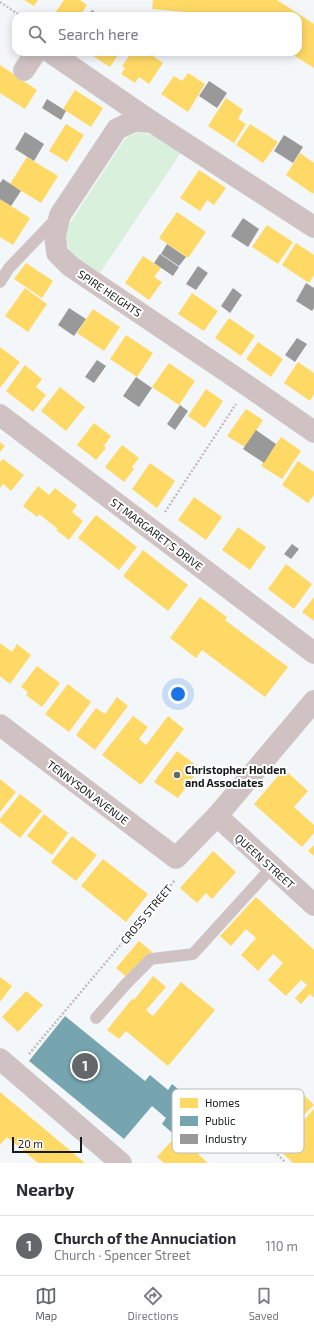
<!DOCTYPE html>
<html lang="en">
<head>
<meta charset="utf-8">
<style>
  body { margin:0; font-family:"Exo 2",sans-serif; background:#f7f7f7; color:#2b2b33 }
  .scale { position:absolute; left:12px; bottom:10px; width:70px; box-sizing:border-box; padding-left:4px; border:2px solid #171a1b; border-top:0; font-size:11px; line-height:14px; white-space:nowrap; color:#171a1b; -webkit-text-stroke:3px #fff; paint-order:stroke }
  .you { position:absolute; left:178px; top:694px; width:14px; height:14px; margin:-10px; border:3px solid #fff; border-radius:50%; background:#1a73e8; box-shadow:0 0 0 6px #1a73e833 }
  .badge { display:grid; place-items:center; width:26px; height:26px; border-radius:50%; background:#646769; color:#fff; font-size:13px; font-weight:700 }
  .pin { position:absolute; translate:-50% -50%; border:2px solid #fff; box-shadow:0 1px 4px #0006 }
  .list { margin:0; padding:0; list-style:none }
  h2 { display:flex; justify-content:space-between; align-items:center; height:52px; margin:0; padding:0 16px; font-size:17px }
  h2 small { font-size:13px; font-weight:400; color:#7c7c81 }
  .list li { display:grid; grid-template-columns:26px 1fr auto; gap:12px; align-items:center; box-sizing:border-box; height:60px; padding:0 16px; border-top:1px solid #e1e1e2 }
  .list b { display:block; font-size:15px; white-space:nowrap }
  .list p { margin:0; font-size:13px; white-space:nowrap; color:#7c7c81 }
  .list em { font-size:13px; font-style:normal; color:#7c7c81 }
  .icon { flex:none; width:22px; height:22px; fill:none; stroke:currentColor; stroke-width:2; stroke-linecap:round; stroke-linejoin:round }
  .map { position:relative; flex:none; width:314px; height:1163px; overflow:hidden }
  .search { position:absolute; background:#fff; box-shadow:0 2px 10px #0003; left:12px; right:12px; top:12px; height:44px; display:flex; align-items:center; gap:10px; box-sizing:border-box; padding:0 14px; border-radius:12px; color:#7c7c81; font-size:15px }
  .sheet { height:112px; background:#fff }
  nav { display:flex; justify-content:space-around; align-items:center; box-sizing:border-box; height:56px; border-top:1px solid #e1e1e2; background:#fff; font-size:11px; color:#7c7c81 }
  nav a { display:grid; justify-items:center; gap:2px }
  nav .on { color:#646769 }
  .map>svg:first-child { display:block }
  .green { fill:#d9f0dc }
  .homes { fill:#ffd966 }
  .public { fill:#76a5af }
  .industry { fill:#999 }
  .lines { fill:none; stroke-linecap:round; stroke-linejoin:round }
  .service-casing { stroke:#d1d4d5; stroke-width:12 }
  .minor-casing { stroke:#d1d4d5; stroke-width:22 }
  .path { stroke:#c4bcbd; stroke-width:2.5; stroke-dasharray:2 2; stroke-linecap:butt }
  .service { stroke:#d0c2c3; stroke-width:11 }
  .minor { stroke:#d0c2c3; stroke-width:21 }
  .poi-dot { fill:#646769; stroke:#fff; stroke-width:1.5 }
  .labels { text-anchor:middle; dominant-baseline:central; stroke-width:4; stroke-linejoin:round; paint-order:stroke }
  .street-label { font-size:11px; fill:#171a1b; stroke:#fff }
  .poi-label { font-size:11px; font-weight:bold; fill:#171a1b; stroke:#fff; text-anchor:start }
  .key { fill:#fff; stroke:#b9babb; stroke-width:1 }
  .key-label { font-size:11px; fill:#171a1b }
</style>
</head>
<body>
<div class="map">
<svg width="314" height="1163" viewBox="0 0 314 1163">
  <rect width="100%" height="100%" fill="#f4f7f9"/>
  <path class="green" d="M 136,133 C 156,133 166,142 182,151 L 100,273 C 86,264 65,254 66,235 C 66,231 69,227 70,223 L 125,139 Z"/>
  <g class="homes">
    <path d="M 24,0 L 38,0 L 34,6 Z"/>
    <path d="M 64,0 L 80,0 L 87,5 L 80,16 L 53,16 Z"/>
    <path d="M 153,0 L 277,0 L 314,24 L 314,68 L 288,52 L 298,52 L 298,16 L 229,16 L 152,9 Z"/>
    <path d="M 87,52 L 120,52 L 110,67 Z"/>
    <path d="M 132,52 L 147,52 L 163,63 L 149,84 L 139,77 L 135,83 L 121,74 L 125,68 L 122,66 Z"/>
    <path d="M 0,65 L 37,90 L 25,109 L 0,93 Z"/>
    <path d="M 188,73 L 205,84 L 188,112 L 161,94 L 174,76 L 182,81 Z"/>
    <path d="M 75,90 L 103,108 L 91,127 L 63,109 Z"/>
    <path d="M 226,98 L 243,110 L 238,119 L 246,124 L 234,143 L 208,126 Z"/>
    <path d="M 66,124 L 84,135 L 67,162 L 49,151 Z"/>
    <path d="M 250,124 L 278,142 L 263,163 L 236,145 Z"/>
    <path d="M 300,153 L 314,163 L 314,192 L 313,194 L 286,175 Z"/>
    <path d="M 27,157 L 58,176 L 41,203 L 10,184 Z"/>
    <path d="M 199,170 L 226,188 L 214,205 L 207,200 L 200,211 L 180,198 Z"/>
    <path d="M 0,199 L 30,218 L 13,245 L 0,237 Z"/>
    <path d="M 177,212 L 206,232 L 188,258 L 159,238 Z"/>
    <path d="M 267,225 L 293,242 L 278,264 L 252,247 Z"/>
    <path d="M 296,243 L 314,255 L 314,275 L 309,283 L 282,265 Z"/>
    <path d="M 143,256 L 161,268 L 154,277 L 162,282 L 149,300 L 125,283 Z"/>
    <path d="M 26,263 L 53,281 L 42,298 L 14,279 Z"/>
    <path d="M 25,288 L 47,304 L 28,332 L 5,316 Z"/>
    <path d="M 192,293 L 218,311 L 204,331 L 178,314 Z"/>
    <path d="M 93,309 L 120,327 L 104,351 L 77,333 Z"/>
    <path d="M 229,318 L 255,336 L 241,356 L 215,338 Z"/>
    <path d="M 126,335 L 153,353 L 137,377 L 110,359 Z"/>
    <path d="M 258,342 L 283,359 L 271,377 L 246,359 Z"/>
    <path d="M 0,347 L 20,362 L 0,388 Z"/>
    <path d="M 298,362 L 314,373 L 314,394 L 310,401 L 284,383 Z"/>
    <path d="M 169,363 L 195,381 L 179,405 L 152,387 Z"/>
    <path d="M 25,365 L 42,379 L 36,387 L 46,395 L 33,412 L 6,391 Z"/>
    <path d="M 60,387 L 85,407 L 66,431 L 41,411 Z"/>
    <path d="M 206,389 L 223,401 L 205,428 L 188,416 Z"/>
    <path d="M 246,409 L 263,420 L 245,447 L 227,436 Z"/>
    <path d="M 94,423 L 111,436 L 104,446 L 106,448 L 96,460 L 77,445 Z"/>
    <path d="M 281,437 L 301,451 L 282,479 L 261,466 Z"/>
    <path d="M 0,442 L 5,446 L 0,452 Z"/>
    <path d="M 122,445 L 139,458 L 132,467 L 134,469 L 124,482 L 105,467 Z"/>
    <path d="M 3,459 L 24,475 L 11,491 L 3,484 L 0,488 L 0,462 Z"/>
    <path d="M 298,461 L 314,472 L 314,495 L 308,503 L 282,485 Z"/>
    <path d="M 150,463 L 175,481 L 157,508 L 132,489 Z"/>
    <path d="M 38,486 L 49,495 L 55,488 L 77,505 L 72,512 L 83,521 L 69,540 L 56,530 L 58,529 L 39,514 L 37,517 L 23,506 Z"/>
    <path d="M 194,497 L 222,517 L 206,540 L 178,520 Z"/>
    <path d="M 96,515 L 137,547 L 119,570 L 78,538 Z"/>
    <path d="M 238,527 L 266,547 L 250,570 L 222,550 Z"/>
    <path d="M 143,550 L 188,585 L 168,611 L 123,576 Z"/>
    <path d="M 286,564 L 312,584 L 294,609 L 268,589 Z"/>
    <path d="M 200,597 L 227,617 L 225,620 L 288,667 L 265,697 L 202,650 L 196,658 L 170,638 Z"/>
    <path d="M 314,597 L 314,621 L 302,612 Z"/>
    <path d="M 0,643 L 12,652 L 17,644 L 31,655 L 10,684 L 0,676 Z"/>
    <path d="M 37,666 L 60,683 L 42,707 L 26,695 L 28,692 L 21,687 Z"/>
    <path d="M 68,684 L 91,702 L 69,732 L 45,714 Z"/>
    <path d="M 117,697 L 128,706 L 95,750 L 76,735 L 96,708 L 105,714 Z"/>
    <path d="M 133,716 L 148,727 L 139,739 L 146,745 L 168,716 L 184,729 L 141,785 L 102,755 Z"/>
    <path d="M 177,751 L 200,768 L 178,798 L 154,782 Z"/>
    <path d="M 284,769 L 308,791 L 294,807 L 314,825 L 314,833 L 302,847 L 254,804 Z"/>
    <path d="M 0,779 L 16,792 L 0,812 Z"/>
    <path d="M 20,794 L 42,811 L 20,838 L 0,822 L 0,819 Z"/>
    <path d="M 44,814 L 68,833 L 52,855 L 27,836 Z"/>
    <path d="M 72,836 L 97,855 L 76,881 L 51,862 Z"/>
    <path d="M 314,845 L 314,856 L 308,851 Z"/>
    <path d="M 213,851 L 236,872 L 212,899 L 206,893 L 197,903 L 180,888 Z"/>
    <path d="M 103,859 L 148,894 L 126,922 L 81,886 Z"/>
    <path d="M 256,897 L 314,950 L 314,998 L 310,994 L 301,1004 L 295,998 L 307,985 L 301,980 L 286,996 L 268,980 L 283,963 L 273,954 L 258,971 L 241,955 L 256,938 L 246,929 L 231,946 L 220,936 Z"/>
    <path d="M 139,941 L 152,952 L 129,979 L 116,968 Z"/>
    <path d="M 153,976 L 166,987 L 146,1010 L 153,1016 L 181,982 L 215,1010 L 168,1066 L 126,1031 L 119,1039 L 107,1030 L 132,999 L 134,1000 Z"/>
    <path d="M 0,977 L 12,986 L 0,1002 Z"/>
    <path d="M 26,991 L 43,1005 L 18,1032 L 2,1017 Z"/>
    <path d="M 0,1092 L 54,1137 L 85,1163 L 38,1163 L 7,1137 L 0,1145 Z"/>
    <path d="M 303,1094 L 314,1105 L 300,1119 L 289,1109 Z"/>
    <path d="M 314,1109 L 314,1163 L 293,1163 L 277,1148 Z"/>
    <path d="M 177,1135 L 198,1154 L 208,1163 L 164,1163 L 157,1157 Z"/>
  </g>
  <path class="public" d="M 65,1016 L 145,1081 L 150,1075 L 168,1090 L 172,1084 L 202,1109 L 183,1131 L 180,1129 L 175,1135 L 162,1124 L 166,1118 L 152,1106 L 124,1139 L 29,1061 Z"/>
  <g class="industry">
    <path d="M 92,10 L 99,15 L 101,16 L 88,16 Z"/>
    <path d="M 209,81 L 227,93 L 217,108 L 199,96 Z"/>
    <path d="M 47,99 L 66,111 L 61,120 L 42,108 Z"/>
    <path d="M 25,132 L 44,144 L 34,161 L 15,149 Z"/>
    <path d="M 284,135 L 303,147 L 293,163 L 274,151 Z"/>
    <path d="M 3,179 L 21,191 L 11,206 L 0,199 L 0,183 Z"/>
    <path d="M 243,218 L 259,229 L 248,247 L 231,236 Z"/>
    <path d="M 167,244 L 186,257 L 179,266 L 161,254 Z"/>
    <path d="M 160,254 L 179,267 L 173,276 L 154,263 Z"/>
    <path d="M 198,266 L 208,273 L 196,290 L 186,284 Z"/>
    <path d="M 306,283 L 314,288 L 314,308 L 312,311 L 296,301 Z"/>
    <path d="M 233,288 L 242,295 L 230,313 L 221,306 Z"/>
    <path d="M 69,308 L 86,319 L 74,336 L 58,325 Z"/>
    <path d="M 297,338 L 307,344 L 295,362 L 285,355 Z"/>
    <path d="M 97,360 L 106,366 L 94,383 L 85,377 Z"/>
    <path d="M 136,377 L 152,388 L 139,407 L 123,396 Z"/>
    <path d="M 180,405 L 188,411 L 175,430 L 167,424 Z"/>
    <path d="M 256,430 L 276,444 L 264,463 L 243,449 Z"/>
    <path d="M 292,544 L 299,549 L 291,559 L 284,554 Z"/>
  </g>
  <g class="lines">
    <defs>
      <g id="service">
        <path d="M 0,282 L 9,268 L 55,220"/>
        <path d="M 96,1018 L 126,984 L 151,959 L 193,954 L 272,867"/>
      </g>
      <g id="minor">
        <path d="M 50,52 L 152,122 L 314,227"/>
        <path d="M 24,70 L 36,52"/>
        <path d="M 152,122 L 134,121 L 117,129 L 60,215 L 55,236 L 57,253 L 70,266 L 248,386 L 314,432"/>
        <path d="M 0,415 L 314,653"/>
        <path d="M 0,725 L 176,858 L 217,816 L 314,701"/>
        <path d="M 217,816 L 314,905"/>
        <path d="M 0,1059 L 121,1163"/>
      </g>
    </defs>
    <use href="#service" class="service-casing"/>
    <use href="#minor" class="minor-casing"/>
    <g class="path">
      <path d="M 0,2 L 21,16"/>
      <path d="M 165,512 L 236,404"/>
      <path d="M 29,1054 L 175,880"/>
      <path d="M 266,1143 L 286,1163"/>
    </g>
    <use href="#service" class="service"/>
    <use href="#minor" class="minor"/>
  </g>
  <circle class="poi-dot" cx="177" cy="775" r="4"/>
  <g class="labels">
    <g class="street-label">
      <text transform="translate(110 293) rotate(34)">SPIRE HEIGHTS</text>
      <text transform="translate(157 534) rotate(37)">ST MARGARET'S DRIVE</text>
      <text transform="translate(88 792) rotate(37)">TENNYSON AVENUE</text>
      <text transform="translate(265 861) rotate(42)">QUEEN STREET</text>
      <text transform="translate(146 914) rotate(-50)">CROSS STREET</text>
    </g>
    <g class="poi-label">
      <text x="185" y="769">Christopher Holden<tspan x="185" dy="13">and Associates</tspan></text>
    </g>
  </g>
  <rect x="172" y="1089" width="132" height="64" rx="6" class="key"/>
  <rect x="180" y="1098" width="18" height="10" fill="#ffd966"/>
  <rect x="180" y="1116" width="18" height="10" fill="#76a5af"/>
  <rect x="180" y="1134" width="18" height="10" fill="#999"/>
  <g class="key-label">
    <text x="205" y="1107">Homes</text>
    <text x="205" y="1125">Public</text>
    <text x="205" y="1143">Industry</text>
  </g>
</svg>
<div class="scale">20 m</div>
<div class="you"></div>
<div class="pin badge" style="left:85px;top:1066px">1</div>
<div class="search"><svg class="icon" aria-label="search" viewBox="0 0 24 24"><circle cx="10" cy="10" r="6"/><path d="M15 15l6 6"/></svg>Search here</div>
</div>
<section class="sheet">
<h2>Nearby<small></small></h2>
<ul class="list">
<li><span class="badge">1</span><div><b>Church of the Annuciation</b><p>Church · Spencer Street</p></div><em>110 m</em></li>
</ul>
</section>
<nav>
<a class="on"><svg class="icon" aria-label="map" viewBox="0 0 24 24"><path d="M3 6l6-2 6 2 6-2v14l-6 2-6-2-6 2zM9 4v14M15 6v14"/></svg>Map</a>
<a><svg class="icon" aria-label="directions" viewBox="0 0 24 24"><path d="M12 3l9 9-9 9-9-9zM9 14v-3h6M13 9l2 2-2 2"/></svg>Directions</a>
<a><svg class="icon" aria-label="saved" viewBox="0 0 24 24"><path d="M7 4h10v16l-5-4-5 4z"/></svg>Saved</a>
</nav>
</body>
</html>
